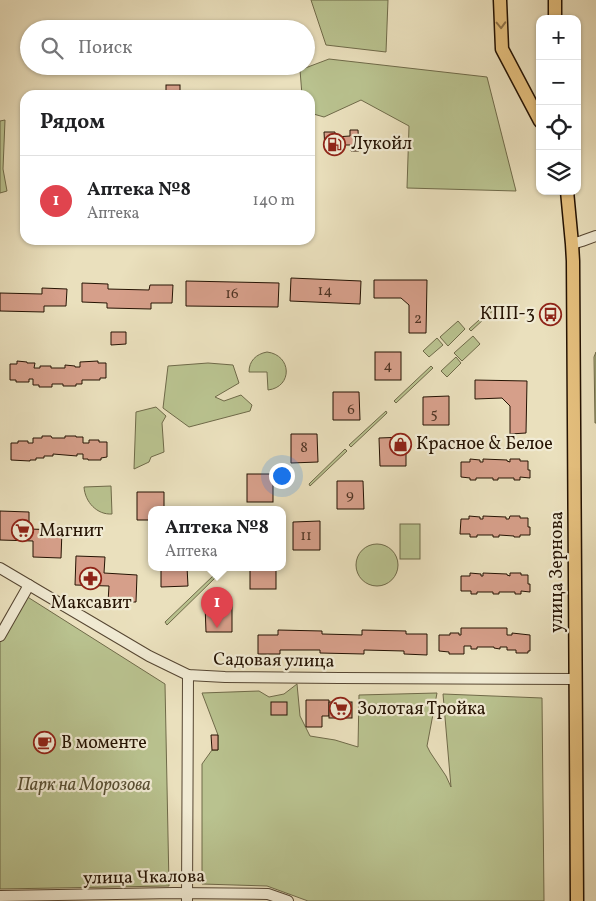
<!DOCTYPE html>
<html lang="ru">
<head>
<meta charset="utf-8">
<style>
  body { margin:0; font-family:Vollkorn,serif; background:#f6f6f6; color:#202124 }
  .controls { position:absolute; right:15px; top:15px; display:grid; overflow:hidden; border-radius:10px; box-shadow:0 1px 4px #0004 }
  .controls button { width:45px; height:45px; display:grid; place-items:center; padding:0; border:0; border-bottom:1px solid #e0e0e0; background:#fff; color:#202124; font:25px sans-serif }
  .you { position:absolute; left:281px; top:475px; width:18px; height:18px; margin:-12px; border:4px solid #fff; border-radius:50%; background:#1a73e8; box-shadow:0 0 0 8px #1a73e833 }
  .badge { display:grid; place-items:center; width:32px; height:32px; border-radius:50%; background:#ea580c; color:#fff; font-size:16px; font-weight:700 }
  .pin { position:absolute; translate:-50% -41px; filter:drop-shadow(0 1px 2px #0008) }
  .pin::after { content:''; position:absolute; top:26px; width:18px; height:15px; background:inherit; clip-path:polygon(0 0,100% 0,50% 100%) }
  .popup { position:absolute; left:148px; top:506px; width:138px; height:65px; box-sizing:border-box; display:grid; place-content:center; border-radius:10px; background:#fff; filter:drop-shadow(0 1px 4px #0005); font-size:16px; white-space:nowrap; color:#757577 }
  .popup b { font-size:19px; color:#202124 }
  .popup::after { content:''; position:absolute; left:50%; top:100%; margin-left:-10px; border:10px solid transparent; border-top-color:#fff }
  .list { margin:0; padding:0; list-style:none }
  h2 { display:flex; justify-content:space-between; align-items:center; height:65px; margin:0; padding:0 20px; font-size:21px }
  h2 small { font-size:16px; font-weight:400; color:#757577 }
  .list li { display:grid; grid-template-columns:32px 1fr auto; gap:15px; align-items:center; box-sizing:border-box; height:90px; padding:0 20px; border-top:1px solid #e0e0e0 }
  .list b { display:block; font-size:19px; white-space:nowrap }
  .list p { margin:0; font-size:16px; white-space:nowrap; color:#757577 }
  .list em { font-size:16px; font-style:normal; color:#757577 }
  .icon { flex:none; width:28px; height:28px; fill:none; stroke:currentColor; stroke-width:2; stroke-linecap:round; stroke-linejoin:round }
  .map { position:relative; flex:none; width:596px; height:901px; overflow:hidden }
  .search { position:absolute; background:#fff; box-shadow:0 1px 4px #0004; left:20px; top:20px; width:295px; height:55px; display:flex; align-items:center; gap:12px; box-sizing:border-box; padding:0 18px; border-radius:28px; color:#757577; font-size:19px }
  .panel { position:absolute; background:#fff; box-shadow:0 1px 4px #0004; left:20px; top:90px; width:295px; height:155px; border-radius:15px }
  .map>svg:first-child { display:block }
  .green { fill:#b9c28f; stroke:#6f6a49 }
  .building { fill:#d69f8a; stroke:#251303 }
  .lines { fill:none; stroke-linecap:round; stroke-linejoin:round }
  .minor-casing { stroke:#564632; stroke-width:12 }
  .major-casing { stroke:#251303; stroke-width:15 }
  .minor { stroke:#f1ebd4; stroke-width:10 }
  .major { stroke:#e5c07e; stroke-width:12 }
  .oneway { stroke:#8f7247 }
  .labels { text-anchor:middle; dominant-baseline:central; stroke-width:4.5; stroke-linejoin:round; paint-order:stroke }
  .number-label { font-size:15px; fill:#513625 }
  .poi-label { font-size:18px; fill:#251303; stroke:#f1ebd4; text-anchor:start }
  .street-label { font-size:18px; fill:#251303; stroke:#f1ebd4 }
  .park-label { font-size:18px; font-style:italic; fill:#595034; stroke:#f1ebd4 }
</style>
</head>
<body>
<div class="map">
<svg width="596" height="901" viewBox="0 0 596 901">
  <rect width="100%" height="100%" fill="#eae0bd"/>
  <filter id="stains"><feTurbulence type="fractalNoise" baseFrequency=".004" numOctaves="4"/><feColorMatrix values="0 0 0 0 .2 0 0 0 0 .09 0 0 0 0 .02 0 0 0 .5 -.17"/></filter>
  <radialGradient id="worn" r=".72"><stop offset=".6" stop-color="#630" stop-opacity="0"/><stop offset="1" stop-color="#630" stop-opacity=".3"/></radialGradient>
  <g class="green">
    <path d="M 311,0 L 388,0 L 386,52 L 326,45 Z"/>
    <path d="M 329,59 L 487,77 L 516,191 L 407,188 L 409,126 L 361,100 L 324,117 L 310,113 L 310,95 L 302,95 L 300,70 Z"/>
    <path d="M 5,120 L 3,169 L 7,191 L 0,193 L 0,121 Z"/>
    <path d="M 497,304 L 498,306 L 471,331 L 469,329 Z"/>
    <path d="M 458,321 L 465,329 L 448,346 L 440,337 Z"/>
    <path d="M 473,336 L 480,344 L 462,361 L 454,353 Z"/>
    <path d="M 437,338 L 443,345 L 429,357 L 423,351 Z"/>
    <path d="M 267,352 C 292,355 293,387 268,390 L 267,372 L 249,372 C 249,361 256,354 267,352 Z"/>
    <path d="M 596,352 L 596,423 L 595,423 L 594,357 Z"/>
    <path d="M 456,357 L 461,363 L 447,377 L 441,371 Z"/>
    <path d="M 208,363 L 233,365 L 239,383 L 215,397 L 224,401 L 241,395 L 252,405 L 250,411 L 189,427 L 163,408 L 168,366 Z"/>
    <path d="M 431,366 L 433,368 L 396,403 L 394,401 Z"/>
    <path d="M 156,407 L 166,416 L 162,423 L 164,452 L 151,457 L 149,462 L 134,469 L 136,412 Z"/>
    <path d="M 386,411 L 387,413 L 351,447 L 349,445 Z"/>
    <path d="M 345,449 L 347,451 L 310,486 L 309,484 Z"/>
    <path d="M 111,486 L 112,514 C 97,515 85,502 84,487 Z"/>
    <rect x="400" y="524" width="20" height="35"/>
    <circle cx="377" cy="565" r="21"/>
    <path d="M 214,575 L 216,577 L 167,625 L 165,622 Z"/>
    <path d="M 26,596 L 165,684 L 169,886 L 0,889 L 0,634 Z"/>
    <path d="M 297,684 L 300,716 L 310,736 L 335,740 L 358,747 L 359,695 L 437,693 L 427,746 L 430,752 L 446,776 L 451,787 L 443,694 L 542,698 L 544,901 L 308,901 L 267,886 L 202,884 L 202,764 L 212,750 L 218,750 L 218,735 L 202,693 L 259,691 L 269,697 L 284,694 Z"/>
  </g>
  <g class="building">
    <rect x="166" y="85" width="14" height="10"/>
    <rect x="131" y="91" width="9" height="4"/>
    <path d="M 350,130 L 358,130 L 359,151 L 351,151 L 350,145 L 335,145 L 335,150 L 325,150 L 324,132 L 335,132 L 335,137 L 350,136 Z"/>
    <path d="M 291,278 L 361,281 L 360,304 L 290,301 Z"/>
    <path d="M 374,280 L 427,280 L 426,333 L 409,333 L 409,305 L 401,298 L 374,298 Z"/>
    <path d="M 186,281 L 279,283 L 278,307 L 186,306 Z"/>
    <path d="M 82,283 L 108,284 L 108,289 L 149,290 L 150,285 L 173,285 L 172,303 L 151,303 L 151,309 L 107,308 L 107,303 L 82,302 Z"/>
    <path d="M 42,288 L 67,289 L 66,306 L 44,306 L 44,312 L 0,311 L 0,293 L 42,294 Z"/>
    <path d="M 111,332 L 126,332 L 126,344 L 111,345 Z"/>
    <rect x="375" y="352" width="26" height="28"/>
    <path d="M 17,361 L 27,362 L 27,363 L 35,363 L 34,368 L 40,368 L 40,366 L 51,366 L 51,368 L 65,368 L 65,365 L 75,366 L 75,367 L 80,367 L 80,362 L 98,361 L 98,363 L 106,363 L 106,378 L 100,378 L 100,380 L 82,380 L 82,384 L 76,384 L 76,386 L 63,386 L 63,384 L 52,384 L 52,387 L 39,387 L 39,385 L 33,385 L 33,379 L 29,379 L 29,382 L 16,382 L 16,380 L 10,380 L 10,364 L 17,364 Z"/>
    <path d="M 475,380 L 527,381 L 526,433 L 510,434 L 510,406 L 502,398 L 475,399 Z"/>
    <path d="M 333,392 L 359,392 L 360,420 L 333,420 Z"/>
    <path d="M 449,396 L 449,425 L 423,425 L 423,397 Z"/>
    <path d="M 291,434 L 317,434 L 318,462 L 291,463 Z"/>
    <path d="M 42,436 L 51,436 L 52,438 L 65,438 L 65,436 L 76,436 L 76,437 L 83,437 L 83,443 L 89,443 L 89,440 L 99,440 L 99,442 L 107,442 L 107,457 L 101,458 L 101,460 L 88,460 L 88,459 L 83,459 L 83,454 L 77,454 L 77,456 L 53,454 L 53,456 L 44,456 L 44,458 L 36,458 L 36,460 L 30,460 L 30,461 L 11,460 L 11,443 L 18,443 L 18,441 L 28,441 L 28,443 L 33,443 L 33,438 L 42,438 Z"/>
    <path d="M 406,437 L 406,466 L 380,466 L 379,438 Z"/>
    <path d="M 470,459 L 480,460 L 480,462 L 483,462 L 483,459 L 507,460 L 507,461 L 510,462 L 510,459 L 520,459 L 520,461 L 528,461 L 528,470 L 530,470 L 530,478 L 520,477 L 520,480 L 514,480 L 514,478 L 498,478 L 498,480 L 493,480 L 493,478 L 476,478 L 476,480 L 470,480 L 470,478 L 461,477 L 461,462 L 470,462 Z"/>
    <rect x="247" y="474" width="26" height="28"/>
    <path d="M 337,481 L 363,481 L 364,509 L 337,509 Z"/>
    <path d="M 137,492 L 164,492 L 164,509 L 152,509 L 152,520 L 137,520 Z"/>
    <path d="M 0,511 L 29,512 L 29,529 L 62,530 L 61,558 L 33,557 L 33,541 L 0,540 Z"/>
    <path d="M 469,516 L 480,517 L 480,519 L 483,519 L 483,516 L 506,517 L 506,519 L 509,519 L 510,516 L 520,516 L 520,518 L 528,518 L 528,527 L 530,527 L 530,535 L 520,535 L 520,537 L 514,537 L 514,536 L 499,535 L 499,537 L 493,537 L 493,535 L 477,535 L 477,537 L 470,537 L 470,534 L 460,534 L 461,519 L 469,519 Z"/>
    <path d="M 320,521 L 320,550 L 293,550 L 293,522 Z"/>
    <path d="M 76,556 L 105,557 L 104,573 L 137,575 L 136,602 L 108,602 L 109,586 L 75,585 Z"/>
    <path d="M 161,567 L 187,567 L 188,586 L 161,587 Z"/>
    <rect x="250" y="567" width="26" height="22"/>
    <path d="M 470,573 L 481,574 L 481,576 L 483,576 L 483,573 L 507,574 L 507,575 L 510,576 L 510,573 L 521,573 L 521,575 L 528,575 L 528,584 L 530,584 L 530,592 L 521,591 L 521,594 L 515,594 L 515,592 L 499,592 L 499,594 L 493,594 L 493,592 L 477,592 L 477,594 L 471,594 L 471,591 L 461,591 L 461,576 L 470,576 Z"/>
    <path d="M 205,604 L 232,604 L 232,632 L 206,632 Z"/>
    <path d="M 461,628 L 507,628 L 507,635 L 512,635 L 512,633 L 530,635 L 530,651 L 528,651 L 528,653 L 516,653 L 516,650 L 507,650 L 507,647 L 500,647 L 500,649 L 494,648 L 494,647 L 477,647 L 477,649 L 471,649 L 471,646 L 464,646 L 464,654 L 449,654 L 449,652 L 439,651 L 439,635 L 450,635 L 450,633 L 459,633 L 459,635 L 461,635 Z"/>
    <path d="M 278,630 L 322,631 L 322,634 L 362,635 L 362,630 L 406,631 L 406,634 L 427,634 L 427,655 L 404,654 L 404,651 L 364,650 L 364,654 L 320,653 L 320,650 L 280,650 L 280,654 L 258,654 L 258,635 L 278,635 Z"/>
    <path d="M 306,700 L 329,700 L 329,716 L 322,716 L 322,727 L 306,727 Z"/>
    <rect x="271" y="702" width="16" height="13"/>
    <rect x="329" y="702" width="23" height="16"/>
    <path d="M 211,735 L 218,735 L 218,750 L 212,750 Z"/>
    <path d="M 44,739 L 50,745 L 47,748 L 41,742 Z"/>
  </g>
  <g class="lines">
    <defs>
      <g id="minor">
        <path d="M 572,244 L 582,241 L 596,236"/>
        <path d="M 0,568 L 149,656 L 188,675 L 225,677 L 340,678 L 575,679"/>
        <path d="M 0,636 L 29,585"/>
        <path d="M 0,896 L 174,893 L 268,894 L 288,901"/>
        <path d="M 187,901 L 188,675"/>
      </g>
      <g id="major">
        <path d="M 500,0 L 502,49 L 540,121"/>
        <path d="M 555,19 L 555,0"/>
        <path d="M 567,191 L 572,244 L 573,261 L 577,901"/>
      </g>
    </defs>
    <use href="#minor" class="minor-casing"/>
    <use href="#major" class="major-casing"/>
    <use href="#minor" class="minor"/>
    <use href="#major" class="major"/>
  </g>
  <defs><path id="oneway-chevron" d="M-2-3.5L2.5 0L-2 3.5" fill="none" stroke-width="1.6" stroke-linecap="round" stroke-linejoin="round" transform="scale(1.25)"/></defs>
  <use class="oneway" href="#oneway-chevron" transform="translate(501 25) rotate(88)"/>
  <defs>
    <symbol id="fuel-ring" viewBox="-11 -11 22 22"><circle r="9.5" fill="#f1ebd4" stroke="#8f2418" stroke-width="1.5"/><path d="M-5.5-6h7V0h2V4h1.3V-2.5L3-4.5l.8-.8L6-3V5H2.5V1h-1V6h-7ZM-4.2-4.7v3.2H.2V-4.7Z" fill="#8f2418"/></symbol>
    <symbol id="bus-ring" viewBox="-11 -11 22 22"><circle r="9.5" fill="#f1ebd4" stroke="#8f2418" stroke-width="1.5"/><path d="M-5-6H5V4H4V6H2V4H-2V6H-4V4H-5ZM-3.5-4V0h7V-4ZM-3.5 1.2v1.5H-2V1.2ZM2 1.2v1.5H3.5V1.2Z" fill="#8f2418"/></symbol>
    <symbol id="shop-ring" viewBox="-11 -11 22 22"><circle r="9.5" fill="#f1ebd4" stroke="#8f2418" stroke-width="1.5"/><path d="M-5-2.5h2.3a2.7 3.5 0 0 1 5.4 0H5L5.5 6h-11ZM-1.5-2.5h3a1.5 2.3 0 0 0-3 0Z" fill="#8f2418"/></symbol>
    <symbol id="supermarket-ring" viewBox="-11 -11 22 22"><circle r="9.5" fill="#f1ebd4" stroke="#8f2418" stroke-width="1.5"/><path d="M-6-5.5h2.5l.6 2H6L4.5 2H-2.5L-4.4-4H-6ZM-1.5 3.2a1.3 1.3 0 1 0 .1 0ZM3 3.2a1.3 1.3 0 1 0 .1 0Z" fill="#8f2418"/></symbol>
    <symbol id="pharmacy-ring" viewBox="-11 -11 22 22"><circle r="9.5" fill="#f1ebd4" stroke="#8f2418" stroke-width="1.5"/><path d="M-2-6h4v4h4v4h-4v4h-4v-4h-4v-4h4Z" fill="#8f2418"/></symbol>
    <symbol id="cafe-ring" viewBox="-11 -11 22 22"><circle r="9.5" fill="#f1ebd4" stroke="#8f2418" stroke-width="1.5"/><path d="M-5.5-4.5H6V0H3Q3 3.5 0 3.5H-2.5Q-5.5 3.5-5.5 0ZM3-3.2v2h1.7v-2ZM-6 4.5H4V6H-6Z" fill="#8f2418"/></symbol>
  </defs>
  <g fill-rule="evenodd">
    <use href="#fuel-ring" x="322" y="132" width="25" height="25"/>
    <use href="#bus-ring" x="538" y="302" width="25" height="25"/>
    <use href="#shop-ring" x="388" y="432" width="25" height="25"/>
    <use href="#supermarket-ring" x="10" y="518" width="25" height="25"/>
    <use href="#pharmacy-ring" x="78" y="566" width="25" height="25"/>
    <use href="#supermarket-ring" x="328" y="696" width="25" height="25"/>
    <use href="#cafe-ring" x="32" y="730" width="25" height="25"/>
  </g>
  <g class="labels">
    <g class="number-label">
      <text x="325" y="291">14</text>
      <text x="232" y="294">16</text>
      <text x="418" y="319">2</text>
      <text x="388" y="366">4</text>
      <text x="351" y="410">6</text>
      <text x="434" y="414">5</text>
      <text x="304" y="448">8</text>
      <text x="350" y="495">9</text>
      <text x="306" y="536">11</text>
    </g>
    <g class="poi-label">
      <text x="351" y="144">Лукойл</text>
      <text x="535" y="314" text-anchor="end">КПП-3</text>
      <text x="416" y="444">Красное &amp; Белое</text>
      <text x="39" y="531">Магнит</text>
      <text x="91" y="603" text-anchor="middle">Максавит</text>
      <text x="357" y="709">Золотая Тройка</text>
      <text x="61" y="743">В моменте</text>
    </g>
    <g class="street-label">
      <text transform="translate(557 572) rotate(-90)">улица Зернова</text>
      <text transform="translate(274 661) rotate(1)">Садовая улица</text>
      <text transform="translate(144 878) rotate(-1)">улица Чкалова</text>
    </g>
    <g class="park-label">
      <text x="84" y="785">Парк на Морозова</text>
    </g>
  </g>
  <rect width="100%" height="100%" filter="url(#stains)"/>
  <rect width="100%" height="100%" fill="url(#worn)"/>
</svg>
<div class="controls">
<button>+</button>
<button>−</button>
<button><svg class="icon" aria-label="locate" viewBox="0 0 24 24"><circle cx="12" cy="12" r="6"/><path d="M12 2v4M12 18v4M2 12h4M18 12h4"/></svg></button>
<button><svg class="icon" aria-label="layers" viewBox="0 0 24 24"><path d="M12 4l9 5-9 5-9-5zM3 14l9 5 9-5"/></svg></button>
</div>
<div class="you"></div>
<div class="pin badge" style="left:217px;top:628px;background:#e0444e">1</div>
<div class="popup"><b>Аптека №8</b>Аптека</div>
<div class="search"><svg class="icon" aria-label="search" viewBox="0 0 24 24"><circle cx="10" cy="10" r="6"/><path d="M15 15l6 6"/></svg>Поиск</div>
<section class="panel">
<h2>Рядом<small></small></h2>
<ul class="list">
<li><span class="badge" style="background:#e0444e">1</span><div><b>Аптека №8</b><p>Аптека</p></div><em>140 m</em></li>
</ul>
</section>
</div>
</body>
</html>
